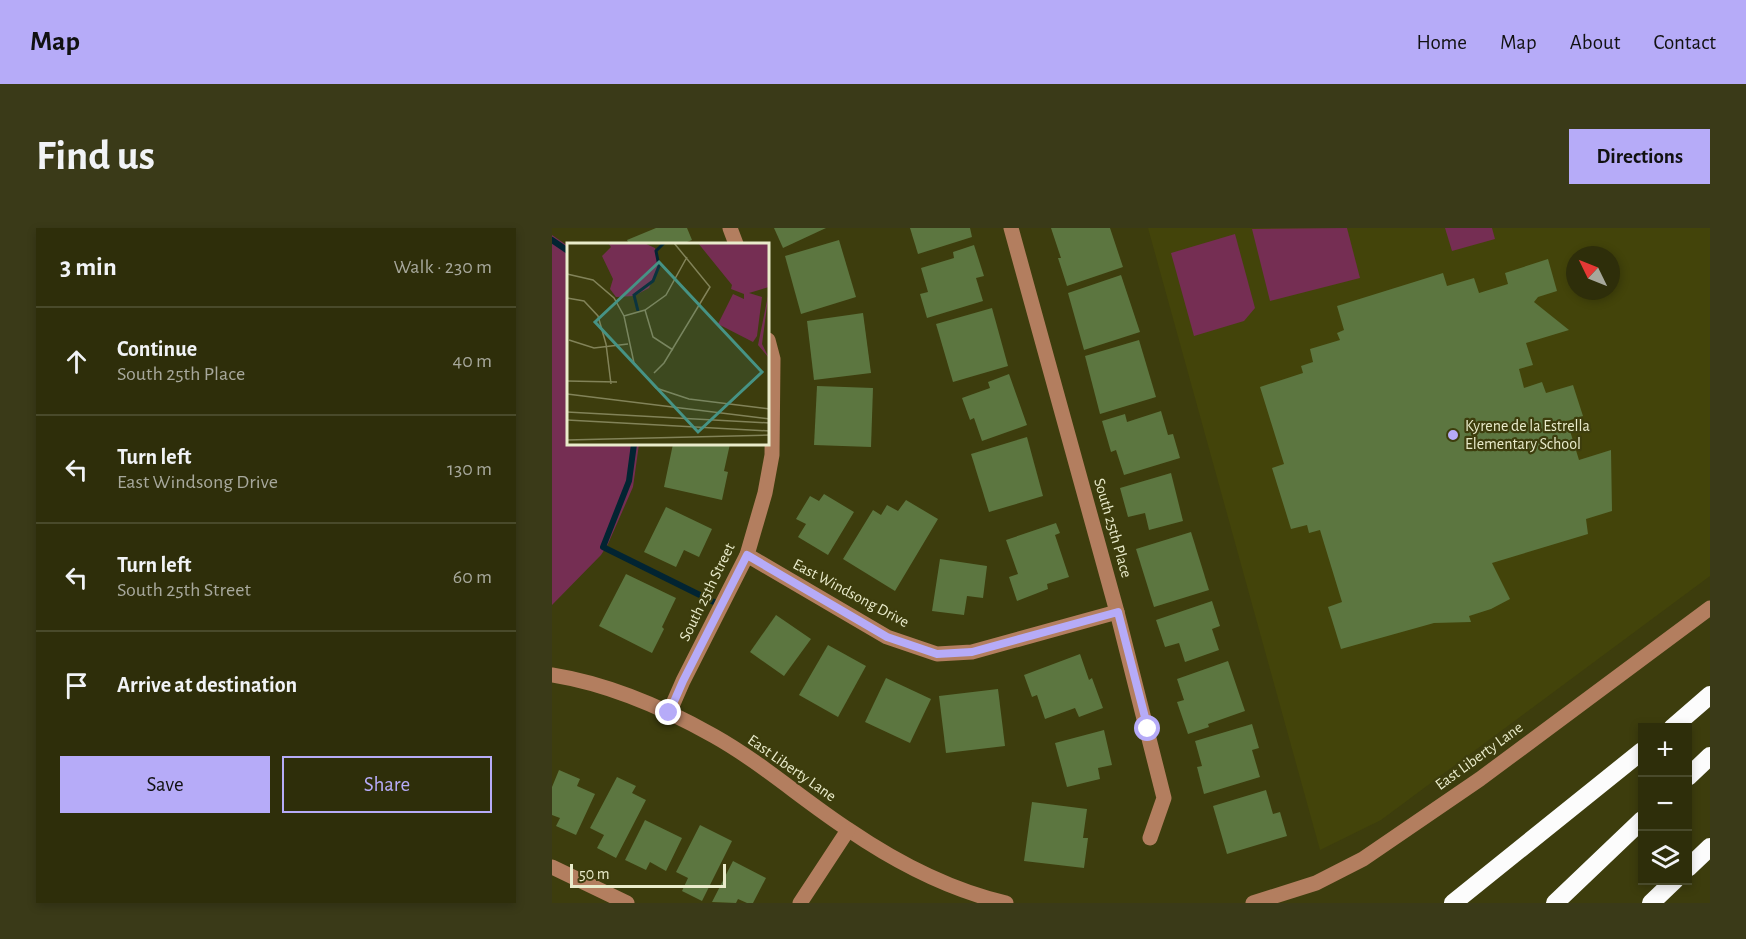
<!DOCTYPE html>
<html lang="en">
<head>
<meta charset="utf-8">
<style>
  body { margin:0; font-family:"Alegreya Sans",sans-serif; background:#3a3a18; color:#f1f3f6 }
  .controls { position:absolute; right:18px; bottom:18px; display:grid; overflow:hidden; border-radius:0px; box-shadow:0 3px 9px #0003 }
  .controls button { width:54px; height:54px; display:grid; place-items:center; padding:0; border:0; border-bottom:2px solid #494a2b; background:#2e2e0a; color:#f1f3f6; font:30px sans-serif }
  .compass { position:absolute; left:1014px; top:18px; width:54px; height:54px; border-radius:50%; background:#2e2e0a; box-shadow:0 3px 9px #0003; rotate:313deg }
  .scale { position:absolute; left:18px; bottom:15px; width:156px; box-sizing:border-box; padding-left:6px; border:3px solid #e9ebcb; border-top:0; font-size:16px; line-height:21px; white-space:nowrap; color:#e9ebcb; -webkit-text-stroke:4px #3d3d0d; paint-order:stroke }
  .stop { position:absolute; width:18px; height:18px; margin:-14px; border:4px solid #b6abf8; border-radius:50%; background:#fff }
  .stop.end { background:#b6abf8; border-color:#fff; box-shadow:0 2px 6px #0008 }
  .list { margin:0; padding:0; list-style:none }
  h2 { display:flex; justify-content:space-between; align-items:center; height:78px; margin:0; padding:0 24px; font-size:26px }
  h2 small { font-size:20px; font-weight:400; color:#a7a89c }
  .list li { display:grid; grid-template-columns:39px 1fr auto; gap:18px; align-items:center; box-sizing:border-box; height:108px; padding:0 24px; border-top:2px solid #494a2b }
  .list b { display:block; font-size:22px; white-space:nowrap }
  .list p { margin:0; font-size:20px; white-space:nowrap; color:#a7a89c }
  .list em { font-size:20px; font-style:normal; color:#a7a89c }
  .actions { display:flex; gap:12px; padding:18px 24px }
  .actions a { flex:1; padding:14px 0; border:2px solid #b6abf8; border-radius:0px; text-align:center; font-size:21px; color:#b6abf8 }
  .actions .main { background:#b6abf8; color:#111 }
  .icon { flex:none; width:33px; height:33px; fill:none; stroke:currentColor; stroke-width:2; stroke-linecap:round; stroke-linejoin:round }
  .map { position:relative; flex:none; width:1158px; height:675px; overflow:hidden; border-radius:0px }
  header { display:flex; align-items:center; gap:36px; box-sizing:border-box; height:84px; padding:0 30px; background:#b6abf8; color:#111 }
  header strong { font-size:28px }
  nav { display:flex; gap:33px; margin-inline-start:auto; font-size:21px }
  .intro { display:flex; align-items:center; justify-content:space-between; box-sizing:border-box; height:144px; padding:0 36px }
  h1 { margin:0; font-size:42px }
  .button { padding:15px 27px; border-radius:0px; background:#b6abf8; color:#111; font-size:21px; font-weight:700 }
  main { display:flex; gap:36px; padding:0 36px }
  aside { flex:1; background:#2e2e0a; border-radius:0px; box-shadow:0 3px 9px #0003 }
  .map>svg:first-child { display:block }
  .built { fill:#43440a; fill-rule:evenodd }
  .green { fill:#752e53 }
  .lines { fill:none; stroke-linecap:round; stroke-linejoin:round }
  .stream { stroke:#022432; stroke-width:6 }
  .building { fill:#5c7640 }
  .minor { stroke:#b37e5f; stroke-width:15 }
  .highway { stroke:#fcfcfc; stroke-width:18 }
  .route { stroke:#b6abf8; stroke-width:8 }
  .poi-dot { fill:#b6abf8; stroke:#3d3d0d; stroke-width:2 }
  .labels { text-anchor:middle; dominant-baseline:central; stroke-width:4.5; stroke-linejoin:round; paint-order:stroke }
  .poi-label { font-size:16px; fill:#e9ebcb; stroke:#3d3d0d; text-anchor:start }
  .street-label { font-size:16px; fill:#e9ebcb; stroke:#3d3d0d }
  .inset-river { fill:none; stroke:#022432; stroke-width:3 }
  .inset-road { fill:none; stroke:#828359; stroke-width:1.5 }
  .view { fill:#469385; fill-opacity:0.15; stroke:#469385; stroke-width:3 }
  .inset-edge { fill:none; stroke:#e9ebcb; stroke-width:3 }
</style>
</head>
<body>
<header>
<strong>Map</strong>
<nav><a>Home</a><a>Map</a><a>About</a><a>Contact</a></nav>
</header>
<div class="intro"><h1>Find us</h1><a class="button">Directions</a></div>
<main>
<aside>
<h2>3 min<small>Walk · 230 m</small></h2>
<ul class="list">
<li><svg class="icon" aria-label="ahead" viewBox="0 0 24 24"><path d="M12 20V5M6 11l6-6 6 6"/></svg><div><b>Continue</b><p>South 25th Place</p></div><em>40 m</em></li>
<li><svg class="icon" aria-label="left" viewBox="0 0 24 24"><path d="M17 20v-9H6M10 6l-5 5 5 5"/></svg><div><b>Turn left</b><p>East Windsong Drive</p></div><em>130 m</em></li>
<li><svg class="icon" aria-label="left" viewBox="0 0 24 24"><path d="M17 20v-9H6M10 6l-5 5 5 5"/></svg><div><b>Turn left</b><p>South 25th Street</p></div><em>60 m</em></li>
<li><svg class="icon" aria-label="arrive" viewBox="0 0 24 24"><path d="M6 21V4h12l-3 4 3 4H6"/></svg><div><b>Arrive at destination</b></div></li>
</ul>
<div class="actions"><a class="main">Save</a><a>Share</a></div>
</aside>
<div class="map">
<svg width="1158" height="675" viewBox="0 0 1158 675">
  <rect width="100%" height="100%" fill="#3d3d0d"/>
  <path class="built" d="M 596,0 L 1158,0 L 1158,348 L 829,592 L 768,622 ZM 1023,27 L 1059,27 L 1059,63 L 1023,63 Z"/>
  <g class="green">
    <path d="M 795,0 L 808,50 L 718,73 L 700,1 Z"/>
    <path d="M 893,0 L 940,0 L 943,11 L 900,23 Z"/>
    <path d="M 683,6 L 703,80 L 692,93 L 642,108 L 619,25 Z"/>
    <path d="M 0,7 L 16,18 L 16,216 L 87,216 L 81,259 L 56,316 L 49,327 L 0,377 Z"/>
  </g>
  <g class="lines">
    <g class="stream">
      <path d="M 0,12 L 16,23"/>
      <path d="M 82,216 L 77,253 L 51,319 L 168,377"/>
    </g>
  </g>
  <g class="building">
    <path d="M 104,0 L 135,0 L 140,12 L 130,16 L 77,16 L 75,12 Z"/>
    <path d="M 222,0 L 274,0 L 231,20 Z"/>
    <path d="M 358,0 L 418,0 L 420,9 L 366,26 Z"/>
    <path d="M 499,0 L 558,0 L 571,39 L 515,58 L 506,30 L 509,30 Z"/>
    <path d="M 287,12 L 304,69 L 249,86 L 233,28 Z"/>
    <path d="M 422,17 L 432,48 L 424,50 L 431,73 L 375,90 L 368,66 L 376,64 L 369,40 L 402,30 L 401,24 Z"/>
    <path d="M 996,31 L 1005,63 L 986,69 L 982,74 L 1017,102 L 974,115 L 981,137 L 967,141 L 972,160 L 990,154 L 994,165 L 1021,157 L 1031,188 L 1015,193 L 1027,232 L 1059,222 L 1060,283 L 1034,291 L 1036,306 L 940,335 L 958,371 L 939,381 L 917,388 L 919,394 L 882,395 L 789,421 L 776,379 L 790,374 L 768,302 L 757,305 L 755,297 L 739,301 L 720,240 L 732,236 L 708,159 L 751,145 L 749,138 L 761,134 L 758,121 L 788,112 L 785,105 L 792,102 L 785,78 L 891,45 L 895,58 L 922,50 L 927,65 L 956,56 L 953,45 Z"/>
    <path d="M 569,47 L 588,104 L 532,122 L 516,65 Z"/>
    <path d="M 440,80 L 456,138 L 401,154 L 384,96 Z"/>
    <path d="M 311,85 L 319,145 L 262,152 L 255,93 Z"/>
    <path d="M 587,112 L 604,169 L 548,186 L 533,128 Z"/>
    <path d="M 457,146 L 475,197 L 430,213 L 422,190 L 418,192 L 410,170 L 438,160 L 436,154 Z"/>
    <path d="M 265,158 L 321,160 L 319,219 L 262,217 Z"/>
    <path d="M 609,183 L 616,207 L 621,206 L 628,230 L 572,247 L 564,222 L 559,224 L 550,193 L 573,186 L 575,194 Z"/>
    <path d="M 475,209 L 491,268 L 437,284 L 419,226 Z"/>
    <path d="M 121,216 L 178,216 L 172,243 L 176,244 L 170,272 L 112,259 Z"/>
    <path d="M 619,245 L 631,293 L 597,302 L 593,285 L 576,289 L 568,260 Z"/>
    <path d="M 272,266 L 302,284 L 276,327 L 246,309 L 254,296 L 244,291 L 258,268 L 267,273 Z"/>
    <path d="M 354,272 L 386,291 L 343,363 L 291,331 L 321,282 L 329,287 L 335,277 L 346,283 Z"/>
    <path d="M 114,279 L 160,301 L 147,329 L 132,322 L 124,339 L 92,324 Z"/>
    <path d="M 504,295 L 508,305 L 503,307 L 517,349 L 495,356 L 496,361 L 465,373 L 457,349 L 466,346 L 454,312 Z"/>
    <path d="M 639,304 L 657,362 L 602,379 L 584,321 Z"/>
    <path d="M 388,331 L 435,338 L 431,370 L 415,368 L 412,387 L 380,383 Z"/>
    <path d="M 74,346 L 124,370 L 110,399 L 112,401 L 100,425 L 47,398 Z"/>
    <path d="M 660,373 L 668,398 L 660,401 L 667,422 L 633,434 L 627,415 L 613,419 L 604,392 Z"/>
    <path d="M 224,387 L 259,411 L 232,448 L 198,424 Z"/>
    <path d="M 276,417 L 314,438 L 286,489 L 247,467 Z"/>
    <path d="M 528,426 L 537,452 L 540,450 L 551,480 L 527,489 L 523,480 L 493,491 L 485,467 L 480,469 L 472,447 Z"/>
    <path d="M 676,433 L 693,483 L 656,496 L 657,499 L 636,506 L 625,474 L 632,472 L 625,451 Z"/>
    <path d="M 334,450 L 379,471 L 358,515 L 313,494 Z"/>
    <path d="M 446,461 L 453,518 L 394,525 L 387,468 Z"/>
    <path d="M 700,496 L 707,520 L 700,522 L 708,549 L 652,566 L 645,539 L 650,538 L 643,513 Z"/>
    <path d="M 552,502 L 560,537 L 546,540 L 548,551 L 515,559 L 503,515 Z"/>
    <path d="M 7,542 L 28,551 L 25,558 L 43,566 L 24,607 L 4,598 L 8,590 L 0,587 L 0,559 Z"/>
    <path d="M 65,549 L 84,558 L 80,565 L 94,572 L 64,630 L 45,620 L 52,607 L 38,600 Z"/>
    <path d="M 714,562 L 721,586 L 728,584 L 735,608 L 675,626 L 661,578 Z"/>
    <path d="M 480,574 L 535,581 L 531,610 L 536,610 L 532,640 L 472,633 Z"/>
    <path d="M 93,592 L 130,610 L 114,643 L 98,634 L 94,642 L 73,632 Z"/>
    <path d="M 148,597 L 180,613 L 150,673 L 130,663 L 136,650 L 124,644 Z"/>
    <path d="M 181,633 L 214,650 L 201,675 L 195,675 L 186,671 L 184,675 L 160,674 Z"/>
  </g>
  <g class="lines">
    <g class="minor">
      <path d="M 178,0 L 184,16"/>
      <path d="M 459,0 L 565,384 L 612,570 L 598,610"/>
      <path d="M 195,327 L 335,409 L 385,426 L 420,424 L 565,384"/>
      <path d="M 0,447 C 57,456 112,480 162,508 C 210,535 251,572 297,602 C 344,634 398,662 454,675"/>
      <path d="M 117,485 L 131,453 L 195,327 L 213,265 L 220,227 L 221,131 L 216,112"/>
      <path d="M 0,639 L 75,675"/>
      <path d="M 248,675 L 296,602"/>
      <path d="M 701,675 L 764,655 L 811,631 L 928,551 L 1158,380"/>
    </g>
    <g class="highway">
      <path d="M 1120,500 L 1158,467"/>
      <path d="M 1136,549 L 1158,528"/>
      <path d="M 1136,640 L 1158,619"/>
      <path d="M 901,675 L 1090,523"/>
      <path d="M 1003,675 L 1090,592"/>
      <path d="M 1099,675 L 1123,652"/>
    </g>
  </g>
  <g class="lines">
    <path class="route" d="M 117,485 L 131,453 L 195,327 L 335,409 L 385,426 L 420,424 L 566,384 L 596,501"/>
  </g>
  <circle class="poi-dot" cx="901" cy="207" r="6"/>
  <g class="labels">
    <g class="poi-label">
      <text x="913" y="198">Kyrene de la Estrella<tspan x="913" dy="18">Elementary School</tspan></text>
    </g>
    <g class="street-label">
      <text transform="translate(561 300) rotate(74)">South 25th Place</text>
      <text transform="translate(155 364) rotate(-64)">South 25th Street</text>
      <text transform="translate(299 365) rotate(28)">East Windsong Drive</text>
      <text transform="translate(927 528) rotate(-36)">East Liberty Lane</text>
      <text transform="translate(240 540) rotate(35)">East Liberty Lane</text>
    </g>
  </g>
  <g transform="translate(15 15)">
    <rect width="202" height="202" fill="#3d3d0d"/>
    <path d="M 41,0 L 77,0 L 88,5 L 92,23 L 82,45 L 67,53 L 49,54 L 43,46 L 46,36 L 35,13 L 44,4 ZM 131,0 L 202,0 L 202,44 L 182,50 L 195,54 L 190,93 L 186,99 L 151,81 L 166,51 L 177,56 L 177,51 L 164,46 L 165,42 ZM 202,48 L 195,101 L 202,115 L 191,102 Z" fill="#752e53"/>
    <path class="inset-river" d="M 71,68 L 67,52 L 86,38 L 92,23 L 89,8 L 97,0"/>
    <path class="inset-road" d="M 0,31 L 26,37 L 47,55 L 57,73 L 67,120 L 89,145 L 122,156 L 203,166M 0,55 L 17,58 L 31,73 L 39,101 L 44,141M 78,67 L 86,94 L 106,107M 57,73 L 78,67 L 99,52 L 120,14M 2,97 L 27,105 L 61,101M 87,130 L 97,120 L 143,44 L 107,0M 0,138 L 50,139M 0,151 L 203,176M 0,169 L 203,180M 0,177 L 203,188M 0,197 L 203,192"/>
    <path class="view" d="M 92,19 L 195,129 L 131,189 L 28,79 Z"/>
    <rect width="202" height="202" class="inset-edge"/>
  </g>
</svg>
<div class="controls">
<button>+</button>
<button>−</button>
<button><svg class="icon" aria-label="layers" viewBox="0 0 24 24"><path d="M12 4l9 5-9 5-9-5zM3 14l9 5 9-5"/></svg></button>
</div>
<svg class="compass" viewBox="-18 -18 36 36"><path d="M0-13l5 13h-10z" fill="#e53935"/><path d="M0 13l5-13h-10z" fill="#a7a89c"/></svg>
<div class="scale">50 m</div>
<div class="stop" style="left:596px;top:501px"></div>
<div class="stop end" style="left:117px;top:485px"></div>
</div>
</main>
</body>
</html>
